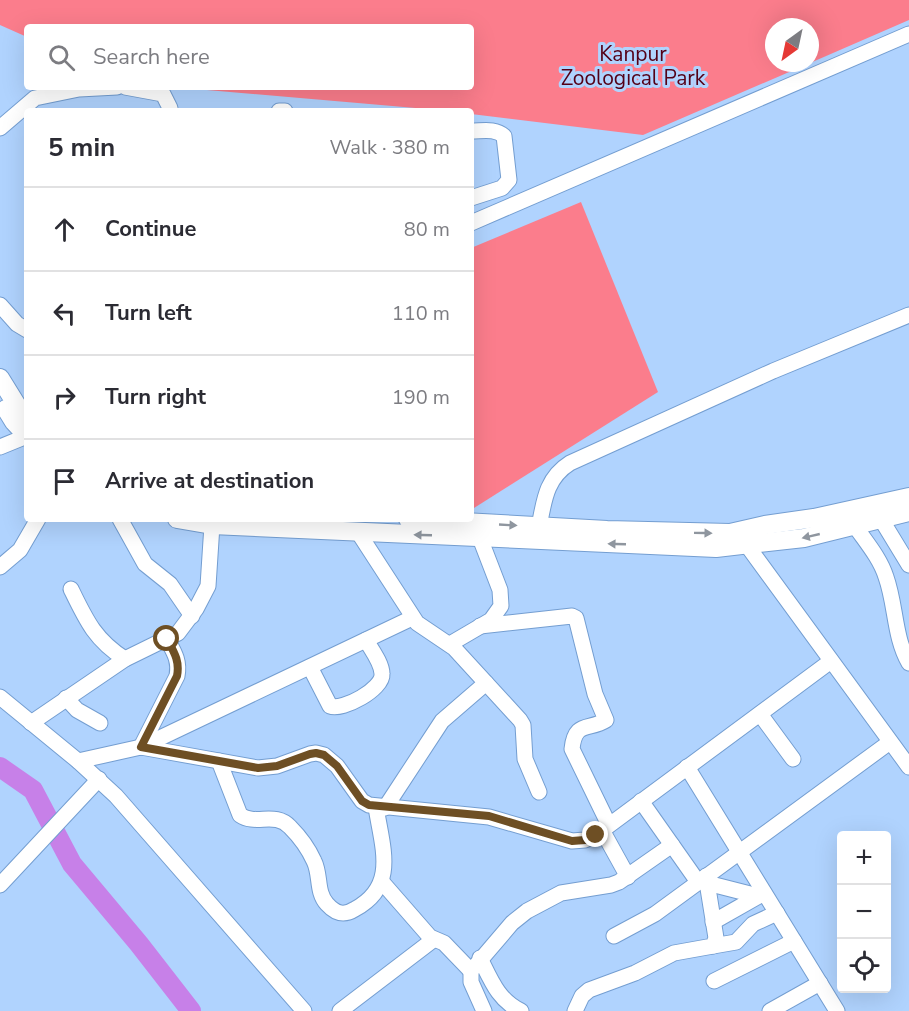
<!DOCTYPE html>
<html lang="en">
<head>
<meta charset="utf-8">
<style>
  body { margin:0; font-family:"Nunito Sans",sans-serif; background:#f2f2f3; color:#2b2b33 }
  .controls { position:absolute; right:18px; bottom:18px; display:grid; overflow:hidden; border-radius:6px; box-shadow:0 6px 24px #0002 }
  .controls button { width:54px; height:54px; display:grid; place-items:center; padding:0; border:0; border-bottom:2px solid #e1e1e2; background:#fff; color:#2b2b33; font:30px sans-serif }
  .compass { position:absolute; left:765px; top:18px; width:54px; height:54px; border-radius:50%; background:#fff; box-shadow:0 6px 24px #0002; rotate:213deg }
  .stop { position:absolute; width:18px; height:18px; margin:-14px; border:4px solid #6e4f24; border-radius:50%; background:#fff }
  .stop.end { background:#6e4f24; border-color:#fff; box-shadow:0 2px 6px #0008 }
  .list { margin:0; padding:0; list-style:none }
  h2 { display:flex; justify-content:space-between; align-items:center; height:78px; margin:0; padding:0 24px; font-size:26px }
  h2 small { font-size:20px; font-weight:400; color:#7c7c81 }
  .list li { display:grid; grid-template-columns:39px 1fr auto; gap:18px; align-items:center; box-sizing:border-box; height:84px; padding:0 24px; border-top:2px solid #e1e1e2 }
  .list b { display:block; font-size:22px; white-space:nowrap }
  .list em { font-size:20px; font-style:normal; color:#7c7c81 }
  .icon { flex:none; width:33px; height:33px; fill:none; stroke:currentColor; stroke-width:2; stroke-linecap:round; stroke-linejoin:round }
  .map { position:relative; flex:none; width:909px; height:1011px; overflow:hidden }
  .search { position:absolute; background:#fff; box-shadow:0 6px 24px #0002; left:24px; top:24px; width:450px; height:66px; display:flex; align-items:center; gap:15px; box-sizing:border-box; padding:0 21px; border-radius:6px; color:#7c7c81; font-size:22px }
  .panel { position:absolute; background:#fff; box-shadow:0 6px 24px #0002; left:24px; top:108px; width:450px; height:414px; border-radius:6px }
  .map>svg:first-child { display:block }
  .green { fill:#fb7d8c }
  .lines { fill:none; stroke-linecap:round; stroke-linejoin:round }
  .river { stroke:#c780e8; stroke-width:20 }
  .minor-casing { stroke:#749ed1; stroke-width:17 }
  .major-casing { stroke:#749ed1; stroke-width:20 }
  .minor { stroke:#fff; stroke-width:15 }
  .major { stroke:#fff; stroke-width:18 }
  .oneway { fill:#8f969f }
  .route { stroke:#6e4f24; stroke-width:8 }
  .labels { text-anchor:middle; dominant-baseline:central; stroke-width:6; stroke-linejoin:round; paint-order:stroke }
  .park-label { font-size:21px; fill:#540017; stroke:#b0d3fe }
</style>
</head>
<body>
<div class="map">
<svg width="909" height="1011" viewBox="0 0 909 1011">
  <rect width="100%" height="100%" fill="#b0d3fe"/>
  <g class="green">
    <path d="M 0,0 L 909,0 L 909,20 L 810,63 L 810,27 L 774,27 L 774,63 L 810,63 L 643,135 L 471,114 L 471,111 L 450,111 L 172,87 L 471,87 L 471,27 L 27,27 L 27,37 L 0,25 Z"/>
    <path d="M 581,202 L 658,392 L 474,508 L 471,507 L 471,248 Z"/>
  </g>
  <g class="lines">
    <path class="river" d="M 0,767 L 33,790 L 72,864 L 139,944 L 191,1011"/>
    <defs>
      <g id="minor">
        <path d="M 125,87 L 163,94 L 170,108 L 169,111"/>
        <path d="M 279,111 L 285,111"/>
        <path d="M 0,128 L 35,98 L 79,89 L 117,87"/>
        <path d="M 471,131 C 483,131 495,128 504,136 L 509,180 L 502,188 L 471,198"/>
        <path d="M 471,223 L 909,34"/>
        <path d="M 0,305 L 17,324 L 27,330"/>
        <path d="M 0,447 L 27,436"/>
        <path d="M 120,519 L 145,564 L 170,584 L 192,616"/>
        <path d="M 881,519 L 909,565"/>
        <path d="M 855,526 C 866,542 880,558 886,577 C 896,605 894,637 909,663"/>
        <path d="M 539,527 C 544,501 546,478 570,463 L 773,371 L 909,315"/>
        <path d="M 358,532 L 417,623 L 454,648 L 520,720 L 523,725 L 525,759 L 539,792"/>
        <path d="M 741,537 L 909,767"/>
        <path d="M 0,567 L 20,550 L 38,519"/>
        <path d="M 71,589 C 86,620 95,640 125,659"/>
        <path d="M 480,626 L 572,616 L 576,618 L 595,694 L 606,720 C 589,731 575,720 572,749 L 609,825"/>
        <path d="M 450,644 L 491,620 L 501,606 L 500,590 L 480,538"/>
        <path d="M 310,667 L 330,706 C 343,711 383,689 382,674 C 382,663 371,649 366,640"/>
        <path d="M 0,697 L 78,761 L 116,796 L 304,1011"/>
        <path d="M 66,698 L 77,710 L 100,723"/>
        <path d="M 760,714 L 793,759"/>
        <path d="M 31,723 L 125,659 L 178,633 L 196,609 L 208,586 L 212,525"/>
        <path d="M 141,747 L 258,768 L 277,766 L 310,754 L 316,753 L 324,755 L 337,766 L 362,801 L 369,805 L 489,817 L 572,841 L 585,840 L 596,835 L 831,661"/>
        <path d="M 141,747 L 177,676 C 180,661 174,652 167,639"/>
        <path d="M 78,761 L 141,747 L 412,618"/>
        <path d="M 219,761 L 240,815 C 256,826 275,811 290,827 C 299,836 309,850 314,861 C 321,875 316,892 327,904 C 336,914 344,916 355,909 C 398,886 382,847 376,807"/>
        <path d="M 687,767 L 837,1011"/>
        <path d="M 641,801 L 698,882"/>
        <path d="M 385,808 L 442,721 L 486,683"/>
        <path d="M 602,830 L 628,877"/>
        <path d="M 382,882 L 430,937 L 444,943 L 471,971"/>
        <path d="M 707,883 L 758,896"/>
        <path d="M 0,885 L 99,779"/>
        <path d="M 713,922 L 764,893"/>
        <path d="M 614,936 L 655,914 L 890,742"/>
        <path d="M 713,946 L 736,942 L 753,924 L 777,913"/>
        <path d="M 480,958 C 491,980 498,1000 521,1011"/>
        <path d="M 714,981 L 794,941"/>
        <path d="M 340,1011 L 433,940"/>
        <path d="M 484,1011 L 471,982 L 471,971 L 512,923 L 527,911 L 561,893 L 611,885 L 619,882 L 672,845"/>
        <path d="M 575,1011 L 582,996 L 589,990 L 635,973 L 674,953 L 713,946 L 716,938 L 706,876"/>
        <path d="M 770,1011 L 820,983"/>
      </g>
      <g id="major">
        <path d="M 0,378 L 21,412 L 27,418"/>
        <path d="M 6,409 L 14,422 L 27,436"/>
        <path d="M 177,519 L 212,525 L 716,548 L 804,538 L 909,512"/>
        <path d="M 408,519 L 607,530 L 730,533 L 765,525 L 814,518 L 909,497"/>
      </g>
    </defs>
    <use href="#minor" class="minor-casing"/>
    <use href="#major" class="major-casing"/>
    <use href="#minor" class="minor"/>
    <use href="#major" class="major"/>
  </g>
  <defs><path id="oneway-solid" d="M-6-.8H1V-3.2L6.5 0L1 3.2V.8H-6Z" transform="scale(1.5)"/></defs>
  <g class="oneway">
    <use href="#oneway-solid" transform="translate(508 525) rotate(3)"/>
    <use href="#oneway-solid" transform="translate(703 533) rotate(1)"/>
    <use href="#oneway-solid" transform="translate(423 535) rotate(-178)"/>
    <use href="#oneway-solid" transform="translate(811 536) rotate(167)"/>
    <use href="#oneway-solid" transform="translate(617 544) rotate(-178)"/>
  </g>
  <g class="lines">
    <path class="route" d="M 167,639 C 174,652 180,661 177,676 L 141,747 L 258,768 L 277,766 L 310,754 L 316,753 L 324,755 L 337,766 L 362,801 L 369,805 L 489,816 L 572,841 L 585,840 L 596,835"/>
  </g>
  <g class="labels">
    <g class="park-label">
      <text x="633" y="54">Kanpur<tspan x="633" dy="24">Zoological Park</tspan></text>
    </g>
  </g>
</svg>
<div class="controls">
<button>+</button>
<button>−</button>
<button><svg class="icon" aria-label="locate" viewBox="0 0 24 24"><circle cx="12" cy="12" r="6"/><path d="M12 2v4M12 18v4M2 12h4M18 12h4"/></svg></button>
</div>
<svg class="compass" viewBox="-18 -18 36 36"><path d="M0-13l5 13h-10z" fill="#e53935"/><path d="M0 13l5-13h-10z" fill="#7c7c81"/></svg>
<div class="stop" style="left:167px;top:639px"></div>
<div class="stop end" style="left:596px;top:835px"></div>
<div class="search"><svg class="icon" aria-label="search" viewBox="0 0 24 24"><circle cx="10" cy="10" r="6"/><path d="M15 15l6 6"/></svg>Search here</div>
<section class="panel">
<h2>5 min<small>Walk · 380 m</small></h2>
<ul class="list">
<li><svg class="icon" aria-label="ahead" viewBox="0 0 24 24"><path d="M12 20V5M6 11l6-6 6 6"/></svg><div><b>Continue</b></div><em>80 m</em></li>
<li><svg class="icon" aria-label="left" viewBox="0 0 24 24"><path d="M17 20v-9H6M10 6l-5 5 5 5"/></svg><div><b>Turn left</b></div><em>110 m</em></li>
<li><svg class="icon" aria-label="right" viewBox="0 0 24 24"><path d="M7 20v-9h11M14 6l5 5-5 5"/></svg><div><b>Turn right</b></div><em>190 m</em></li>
<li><svg class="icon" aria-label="arrive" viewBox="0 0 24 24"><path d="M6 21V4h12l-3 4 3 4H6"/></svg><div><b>Arrive at destination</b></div></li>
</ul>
</section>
</div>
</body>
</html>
